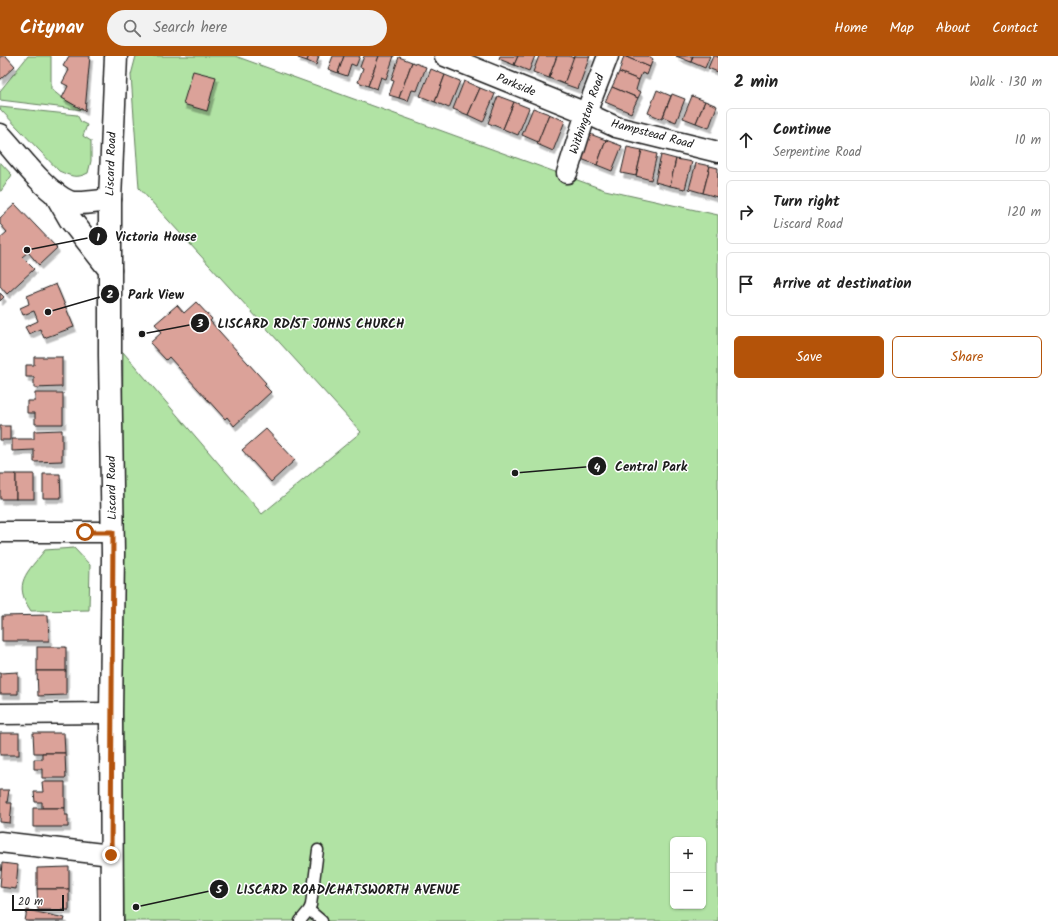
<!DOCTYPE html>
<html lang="en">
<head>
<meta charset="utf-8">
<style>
  body { margin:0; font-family:Kalam,sans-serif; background:#f2f2f2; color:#222 }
  .controls { position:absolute; right:12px; bottom:12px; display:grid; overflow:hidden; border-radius:6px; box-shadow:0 1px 3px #0004 }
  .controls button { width:36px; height:36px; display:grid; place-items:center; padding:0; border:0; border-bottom:1px solid #e0e0e0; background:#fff; color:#222; font:20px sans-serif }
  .scale { position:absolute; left:12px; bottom:10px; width:52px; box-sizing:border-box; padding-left:4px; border:2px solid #1c1c1c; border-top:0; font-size:11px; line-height:14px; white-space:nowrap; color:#1c1c1c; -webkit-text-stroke:3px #fff; paint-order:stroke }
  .stop { position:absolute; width:12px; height:12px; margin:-9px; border:3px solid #b45309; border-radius:50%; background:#fff }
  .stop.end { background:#b45309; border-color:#fff; box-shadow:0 1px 4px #0008 }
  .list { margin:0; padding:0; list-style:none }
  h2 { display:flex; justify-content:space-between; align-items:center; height:52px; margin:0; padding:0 16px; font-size:17px }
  h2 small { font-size:13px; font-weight:400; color:#767676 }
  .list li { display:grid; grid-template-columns:26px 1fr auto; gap:12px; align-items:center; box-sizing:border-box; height:64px; margin:0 8px 8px; padding:0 8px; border:1px solid #e0e0e0; border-radius:6px }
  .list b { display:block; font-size:15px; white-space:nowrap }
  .list p { margin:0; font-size:13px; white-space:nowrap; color:#767676 }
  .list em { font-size:13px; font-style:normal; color:#767676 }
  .actions { display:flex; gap:8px; padding:12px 16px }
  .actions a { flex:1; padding:9px 0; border:1px solid #b45309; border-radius:6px; text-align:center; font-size:14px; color:#b45309 }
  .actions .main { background:#b45309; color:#fff }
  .icon { flex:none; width:22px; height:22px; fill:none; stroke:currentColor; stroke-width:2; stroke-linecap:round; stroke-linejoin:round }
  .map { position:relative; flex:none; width:718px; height:865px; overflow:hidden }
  header { display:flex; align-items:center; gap:24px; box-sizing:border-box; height:56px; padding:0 20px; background:#b45309; color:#fff }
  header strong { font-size:19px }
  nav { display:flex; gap:22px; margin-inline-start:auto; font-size:14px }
  .search { width:280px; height:36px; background:#f2f2f2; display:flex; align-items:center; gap:10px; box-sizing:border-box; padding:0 14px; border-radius:22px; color:#767676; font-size:15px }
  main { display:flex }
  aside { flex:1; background:#fff }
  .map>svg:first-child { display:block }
  .green { fill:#b1e3a4; stroke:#668060; fill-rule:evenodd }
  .building { fill:#dba299; stroke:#1c1c1c; filter:url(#shadow) }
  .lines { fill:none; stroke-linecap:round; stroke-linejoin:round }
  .lane-casing { stroke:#1c1c1c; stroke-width:13 }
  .street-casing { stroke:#1c1c1c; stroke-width:23 }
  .secondary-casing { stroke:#1c1c1c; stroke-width:25 }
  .primary-casing { stroke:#1c1c1c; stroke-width:25 }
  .lane { stroke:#fff; stroke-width:10 }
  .street { stroke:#fff; stroke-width:20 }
  .secondary { stroke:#fff; stroke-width:22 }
  .primary { stroke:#fff; stroke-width:22 }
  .route { stroke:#b45309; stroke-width:5 }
  .labels { text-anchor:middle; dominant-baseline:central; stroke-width:3; stroke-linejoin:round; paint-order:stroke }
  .street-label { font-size:12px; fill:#1c1c1c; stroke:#fff }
  .leader { fill:none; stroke:#1c1c1c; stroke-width:1.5 }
  .callout-dot { fill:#1c1c1c; stroke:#fff; stroke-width:1.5 }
  .mark-label { font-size:12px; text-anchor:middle; font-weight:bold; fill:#fff }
  .callout-label { font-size:13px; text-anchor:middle; font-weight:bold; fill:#1c1c1c; stroke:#fff; stroke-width:3; stroke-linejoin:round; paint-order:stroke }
</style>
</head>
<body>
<header>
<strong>Citynav</strong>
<div class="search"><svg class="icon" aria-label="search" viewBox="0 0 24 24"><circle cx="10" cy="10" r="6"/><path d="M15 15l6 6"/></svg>Search here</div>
<nav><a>Home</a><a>Map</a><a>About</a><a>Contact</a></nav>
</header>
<main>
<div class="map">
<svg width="718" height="865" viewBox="0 0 718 865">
  <defs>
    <filter id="shadow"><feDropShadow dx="2.5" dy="4.5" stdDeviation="0" flood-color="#0004"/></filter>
  </defs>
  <rect width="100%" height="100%" fill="#fff"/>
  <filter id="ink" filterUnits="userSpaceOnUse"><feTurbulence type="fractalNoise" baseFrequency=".025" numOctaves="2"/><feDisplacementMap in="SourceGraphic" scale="8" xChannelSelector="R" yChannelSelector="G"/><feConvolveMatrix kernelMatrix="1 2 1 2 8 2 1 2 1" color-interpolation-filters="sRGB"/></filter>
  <g filter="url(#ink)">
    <g class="green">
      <path d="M 28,0 L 51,0 L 51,33 L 62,42 L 83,54 L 0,44 L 0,35 Z"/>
      <path d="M 136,0 L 235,0 L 605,134 L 718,159 L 718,865 L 124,865 L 121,539 L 123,296 L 262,458 L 361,376 L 139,132 L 131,19 ZM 673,784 L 703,784 L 703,850 L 673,850 Z"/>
      <path d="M 0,51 L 77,59 L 81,66 L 87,69 L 83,80 L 91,85 L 91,105 L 88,117 C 76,123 71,120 59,115 L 0,53 Z"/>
      <path d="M 0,106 L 12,119 L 1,135 L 0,135 Z"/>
      <path d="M 74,492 L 90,509 L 89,554 L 31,555 C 12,527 27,517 45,494 Z"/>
    </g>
    <g class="building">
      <path d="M 1,0 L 6,0 L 15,10 L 0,24 L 0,1 Z"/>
      <path d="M 69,0 L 90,0 L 85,55 L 62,42 L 68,30 L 62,27 L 69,14 L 63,10 Z"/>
      <path d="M 298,0 L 309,0 L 307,5 L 298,2 Z"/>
      <path d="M 309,0 L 319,0 L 316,9 L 307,5 Z"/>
      <path d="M 333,0 L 344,0 L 338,17 L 328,13 Z"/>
      <path d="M 344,0 L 360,0 L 356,10 L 351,8 L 347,20 L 338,17 Z"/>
      <path d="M 364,0 L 379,0 L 368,30 L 358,26 L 363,12 L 360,11 Z"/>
      <path d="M 379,0 L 394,0 L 386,23 L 381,21 L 377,33 L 368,30 Z"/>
      <path d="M 500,0 L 518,0 L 514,9 L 499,3 Z"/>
      <path d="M 518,0 L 535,0 L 529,15 L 514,9 Z"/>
      <path d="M 539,0 L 557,0 L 549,22 L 533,16 Z"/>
      <path d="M 557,0 L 569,0 L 574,2 L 564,28 L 549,22 Z"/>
      <path d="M 574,0 L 590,0 L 578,33 L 564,28 Z"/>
      <path d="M 624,0 L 650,11 L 647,19 L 642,17 L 639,24 L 619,16 Z"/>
      <path d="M 624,0 L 649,0 L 653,3 L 650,11 Z"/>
      <path d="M 676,0 L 693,0 L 691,6 Z"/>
      <path d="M 693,0 L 710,0 L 705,12 L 691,6 Z"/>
      <path d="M 713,0 L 718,0 L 718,16 L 708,12 Z"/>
      <path d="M 399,1 L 412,6 L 399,42 L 389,39 L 394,25 L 391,24 Z"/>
      <path d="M 412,6 L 426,11 L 417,35 L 412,34 L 408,45 L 399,42 Z"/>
      <path d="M 431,13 L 445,19 L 435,46 L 420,40 Z"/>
      <path d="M 193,15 L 216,21 L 207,55 L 183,48 Z"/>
      <path d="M 619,16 L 639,24 L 636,34 L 641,36 L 638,42 L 612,31 Z"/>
      <path d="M 445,19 L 460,25 L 449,52 L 435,46 Z"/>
      <path d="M 464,25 L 480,32 L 468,59 L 453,53 Z"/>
      <path d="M 612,31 L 638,42 L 631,57 L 605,46 Z"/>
      <path d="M 480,32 L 495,38 L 483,66 L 468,59 Z"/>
      <path d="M 657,34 L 671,40 L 662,63 L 648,57 Z"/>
      <path d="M 672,38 L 685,43 L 676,66 L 663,61 Z"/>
      <path d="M 498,40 L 514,46 L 503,73 L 488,67 Z"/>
      <path d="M 692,40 L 705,45 L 696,67 L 683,62 Z"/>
      <path d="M 705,45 L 717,50 L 709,72 L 696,67 Z"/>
      <path d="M 514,46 L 529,52 L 518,79 L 503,73 Z"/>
      <path d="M 533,52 L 549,58 L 538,86 L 522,79 Z"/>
      <path d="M 549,58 L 565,65 L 553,95 L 537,88 Z"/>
      <path d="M 590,78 L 606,84 L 597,109 L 581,103 Z"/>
      <path d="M 606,84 L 622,90 L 612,115 L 597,109 Z"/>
      <path d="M 627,91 L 642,94 L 636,120 L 621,117 Z"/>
      <path d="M 642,94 L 657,98 L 651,124 L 636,120 Z"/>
      <path d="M 661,99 L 676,103 L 670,130 L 655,126 Z"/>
      <path d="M 676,103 L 692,106 L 685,133 L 670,130 Z"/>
      <path d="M 696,107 L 710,110 L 703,137 L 689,133 Z"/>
      <path d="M 710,110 L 718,112 L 717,141 L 703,137 Z"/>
      <path d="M 15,148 L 57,192 L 39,209 L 28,196 L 22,201 L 34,213 L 7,238 L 0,230 L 0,182 L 7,176 L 0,168 L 0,162 Z"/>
      <path d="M 56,228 L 74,271 L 44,282 L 40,273 L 29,278 L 25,271 L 38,265 L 34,255 L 23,259 L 20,252 L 29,248 L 27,240 Z"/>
      <path d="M 0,237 L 4,241 L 0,245 Z"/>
      <path d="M 196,246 L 212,263 L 210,265 L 266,327 L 264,329 L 271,336 L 234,370 L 227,361 L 225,363 L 169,301 L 166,304 L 150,287 L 162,276 L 155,268 L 177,249 L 184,257 Z"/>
      <path d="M 34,301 L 62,301 L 62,331 L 34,332 L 34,321 L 26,321 L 26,309 L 34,309 Z"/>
      <path d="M 35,337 L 63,337 L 63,368 L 35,368 L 35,357 L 27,357 L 27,345 L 35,345 Z"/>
      <rect x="0" y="370" width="10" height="14"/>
      <path d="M 266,373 L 295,404 L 271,426 L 242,394 Z"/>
      <path d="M 62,374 L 62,405 L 34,406 L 34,394 L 12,395 L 12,383 L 34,383 L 34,375 Z"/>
      <rect x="0" y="418" width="16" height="25"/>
      <rect x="16" y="418" width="18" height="25"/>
      <path d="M 43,418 L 60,418 L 61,442 L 43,442 Z"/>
      <path d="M 48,559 L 49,585 L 2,585 L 2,560 Z"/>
      <rect x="37" y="591" width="29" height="24"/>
      <path d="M 37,615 L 66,615 L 66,639 L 38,640 Z"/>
      <path d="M 18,616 L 18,638 L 0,638 L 0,617 Z"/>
      <rect x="0" y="677" width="19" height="22"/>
      <path d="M 33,677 L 64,677 L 65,697 L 34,697 Z"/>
      <path d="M 42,697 L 65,697 L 66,722 L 42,722 L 42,713 L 34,713 L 34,703 L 42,703 Z"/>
      <path d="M 42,726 L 65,726 L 65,752 L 42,752 L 42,746 L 35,746 L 34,736 L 43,736 Z"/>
      <path d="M 0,734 L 9,734 L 7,747 L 12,747 L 10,767 L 0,766 Z"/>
      <path d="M 33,752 L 65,752 L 65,759 L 68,759 L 68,771 L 33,771 Z"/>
      <path d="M 2,807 L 18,809 L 16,833 L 0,831 Z"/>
      <path d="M 69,811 L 69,833 L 37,833 L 37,812 Z"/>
      <path d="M 37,833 L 69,833 L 69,854 L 38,854 Z"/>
      <path d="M 27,854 L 65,862 L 64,865 L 25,865 Z"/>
    </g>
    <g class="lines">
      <defs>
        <g id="lane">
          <path d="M 309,854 L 322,865"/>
          <path d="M 300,865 L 309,854 L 311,849 L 318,794"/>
        </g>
        <g id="street">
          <path d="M 445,0 L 586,57 L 616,71 L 718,96"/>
          <path d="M 567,117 L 586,57 L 608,0"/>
          <path d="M 0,476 L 113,476"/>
          <path d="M 0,658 L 111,657"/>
          <path d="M 0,786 L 111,799"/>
        </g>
        <g id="secondary">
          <path d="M 0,79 C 18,98 45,136 69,146 C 79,149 99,145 110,144"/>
          <path d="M 55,137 L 70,163 L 110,214"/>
        </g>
        <path id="primary" d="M 112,865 L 111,657 L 113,498 L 110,299 L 110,144 L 116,0"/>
      </defs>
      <use href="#lane" class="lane-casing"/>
      <use href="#street" class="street-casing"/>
      <use href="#secondary" class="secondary-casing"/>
      <use href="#primary" class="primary-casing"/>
      <use href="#lane" class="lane"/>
      <use href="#street" class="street"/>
      <use href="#secondary" class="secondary"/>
      <use href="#primary" class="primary"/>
    </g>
  </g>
  <g class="lines" filter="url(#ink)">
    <path class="route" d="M 85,476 L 113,476 L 111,799"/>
  </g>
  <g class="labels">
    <g class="street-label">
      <text transform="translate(516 29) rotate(22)">Parkside</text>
      <text transform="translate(587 58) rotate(-71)">Withington Road</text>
      <text transform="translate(652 78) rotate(15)">Hampstead Road</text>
      <text transform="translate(111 108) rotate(-88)">Liscard Road</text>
      <text transform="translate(112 432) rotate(-91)">Liscard Road</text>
    </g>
  </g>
  <path class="leader" d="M27 194L98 180M48 256L110 238M142 278L200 267M515 417L597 410M136 851L219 833"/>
  <g class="callout-dot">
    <circle cx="27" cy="194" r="4"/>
    <circle cx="48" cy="256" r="4"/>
    <circle cx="142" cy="278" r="4"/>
    <circle cx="515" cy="417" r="4"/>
    <circle cx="136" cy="851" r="4"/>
    <circle cx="98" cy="180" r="10"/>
    <circle cx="110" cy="238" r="10"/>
    <circle cx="200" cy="267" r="10"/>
    <circle cx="597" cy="410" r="10"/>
    <circle cx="219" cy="833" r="10"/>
  </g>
  <g class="mark-label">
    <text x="98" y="185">1</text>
    <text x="110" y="242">2</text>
    <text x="200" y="271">3</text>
    <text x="597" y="415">4</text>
    <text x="219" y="837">5</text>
  </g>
  <g class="callout-label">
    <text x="156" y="185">Victoria House</text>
    <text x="156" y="243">Park View</text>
    <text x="311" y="272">LISCARD RD/ST JOHNS CHURCH</text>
    <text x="651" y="415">Central Park</text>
    <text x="348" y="838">LISCARD ROAD/CHATSWORTH AVENUE</text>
  </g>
</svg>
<div class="controls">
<button>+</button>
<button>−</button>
</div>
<div class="scale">20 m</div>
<div class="stop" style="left:85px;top:476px"></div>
<div class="stop end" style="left:111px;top:799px"></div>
</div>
<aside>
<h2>2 min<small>Walk · 130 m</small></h2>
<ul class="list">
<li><svg class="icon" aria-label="ahead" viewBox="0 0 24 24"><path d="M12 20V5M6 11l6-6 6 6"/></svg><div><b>Continue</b><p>Serpentine Road</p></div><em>10 m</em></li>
<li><svg class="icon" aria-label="right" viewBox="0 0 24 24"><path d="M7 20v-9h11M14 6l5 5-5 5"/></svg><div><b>Turn right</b><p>Liscard Road</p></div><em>120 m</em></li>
<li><svg class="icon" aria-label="arrive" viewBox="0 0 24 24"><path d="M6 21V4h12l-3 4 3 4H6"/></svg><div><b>Arrive at destination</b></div></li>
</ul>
<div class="actions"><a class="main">Save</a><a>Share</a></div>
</aside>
</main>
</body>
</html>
